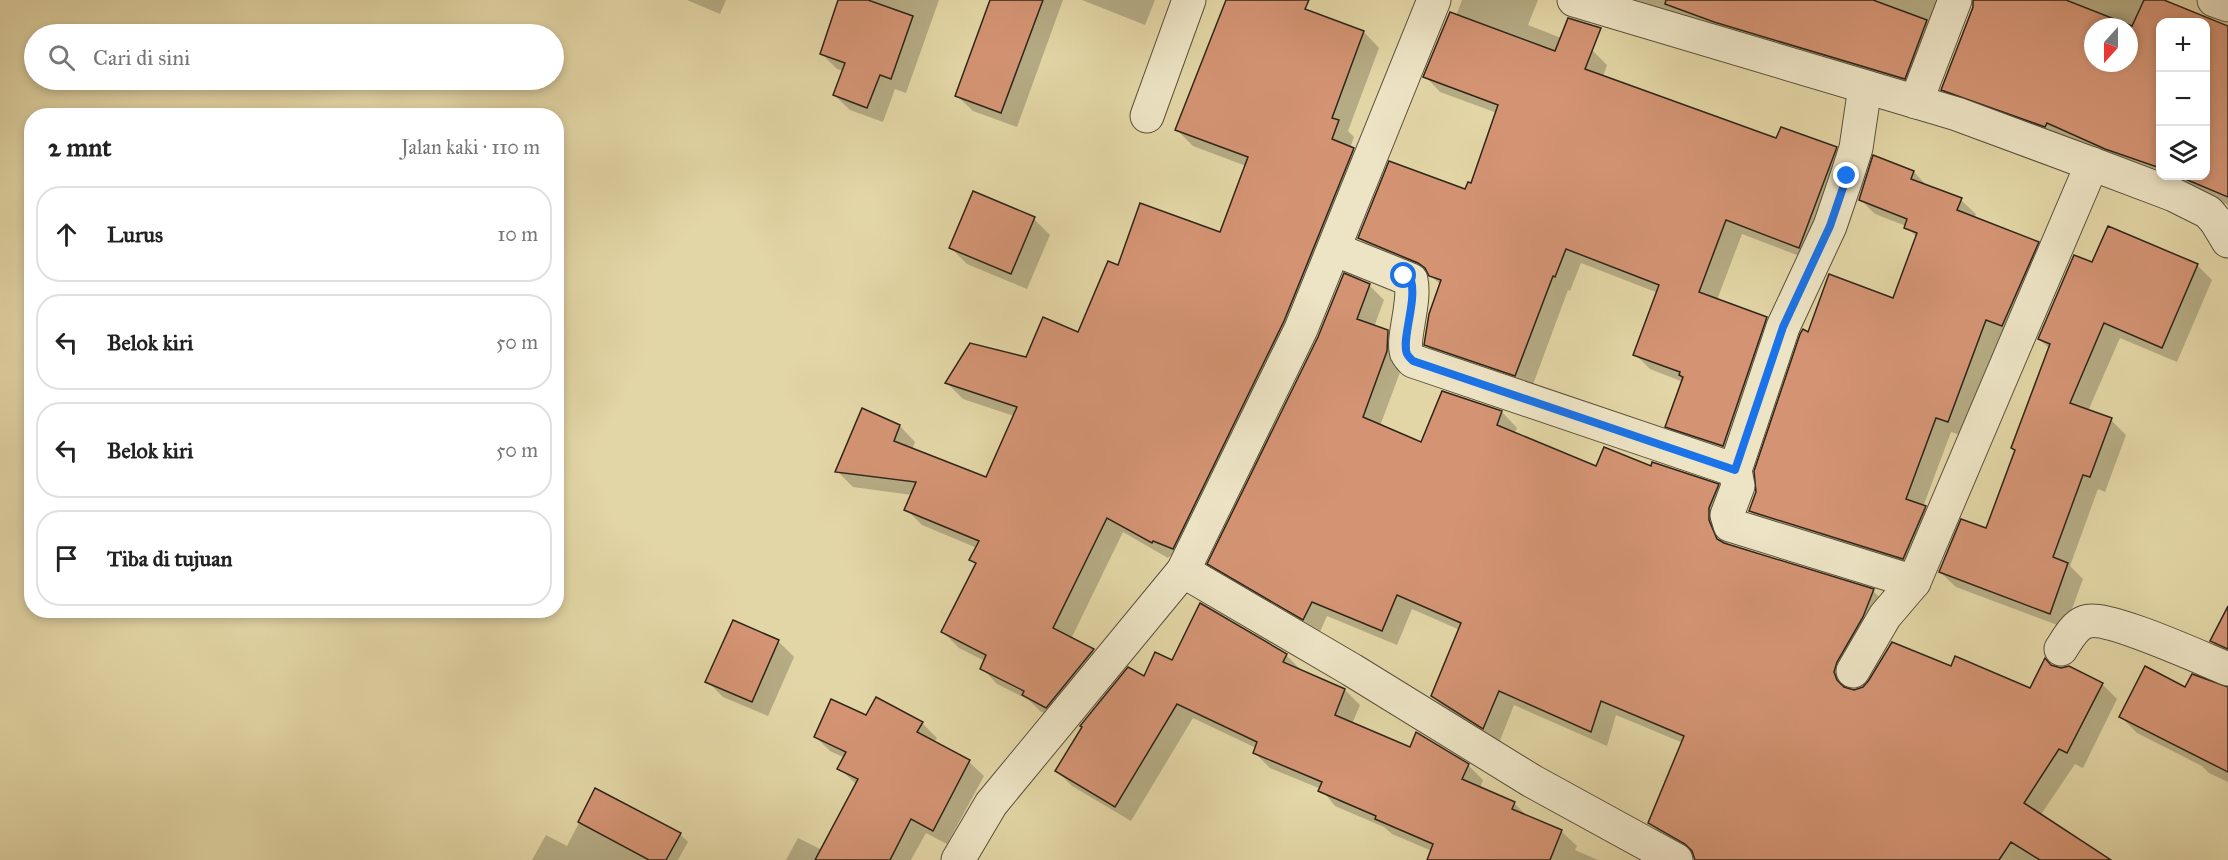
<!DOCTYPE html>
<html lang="id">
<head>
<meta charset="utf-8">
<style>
  body { margin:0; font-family:"IM FELL Great Primer",serif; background:#f6f6f6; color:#222 }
  .controls { position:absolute; right:18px; top:18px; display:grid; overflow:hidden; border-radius:12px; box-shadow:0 3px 9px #0003 }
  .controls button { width:54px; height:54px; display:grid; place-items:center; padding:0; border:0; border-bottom:2px solid #e0e0e0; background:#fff; color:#222; font:30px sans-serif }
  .compass { position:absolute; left:2084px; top:18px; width:54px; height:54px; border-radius:50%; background:#fff; box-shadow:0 3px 9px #0003; rotate:201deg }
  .stop { position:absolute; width:18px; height:18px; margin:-14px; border:4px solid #1a73e8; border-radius:50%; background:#fff }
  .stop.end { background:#1a73e8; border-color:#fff; box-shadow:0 2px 6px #0008 }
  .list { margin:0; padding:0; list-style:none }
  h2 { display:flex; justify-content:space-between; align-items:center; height:78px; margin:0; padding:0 24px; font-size:26px }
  h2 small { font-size:20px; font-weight:400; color:#767676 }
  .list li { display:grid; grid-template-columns:39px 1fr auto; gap:18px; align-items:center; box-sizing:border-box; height:96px; margin:0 12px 12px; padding:0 12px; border:2px solid #e0e0e0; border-radius:24px }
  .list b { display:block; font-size:22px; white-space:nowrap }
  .list em { font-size:20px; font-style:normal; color:#767676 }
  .icon { flex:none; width:33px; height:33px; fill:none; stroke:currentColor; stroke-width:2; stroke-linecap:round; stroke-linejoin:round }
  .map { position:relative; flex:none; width:2228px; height:860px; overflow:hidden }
  .search { position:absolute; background:#fff; box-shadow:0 3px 9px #0003; left:24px; top:24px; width:540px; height:66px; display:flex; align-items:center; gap:15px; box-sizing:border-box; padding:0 21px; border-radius:33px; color:#767676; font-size:22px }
  .panel { position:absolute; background:#fff; box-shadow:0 3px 9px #0003; left:24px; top:108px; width:540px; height:510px; border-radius:24px }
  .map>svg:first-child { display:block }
  .shadow { fill:#0003; fill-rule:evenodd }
  .building { fill:#d49474; stroke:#2e2519; stroke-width:1.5; fill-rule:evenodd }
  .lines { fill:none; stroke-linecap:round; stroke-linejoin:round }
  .street-casing { stroke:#5b513c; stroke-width:35 }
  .street { stroke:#ede4c5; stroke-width:33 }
  .route { stroke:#1a73e8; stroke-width:8 }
</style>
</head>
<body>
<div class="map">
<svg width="2228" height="860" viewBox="0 0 2228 860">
  <rect width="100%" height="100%" fill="#e3d6a6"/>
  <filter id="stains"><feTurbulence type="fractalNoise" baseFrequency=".00333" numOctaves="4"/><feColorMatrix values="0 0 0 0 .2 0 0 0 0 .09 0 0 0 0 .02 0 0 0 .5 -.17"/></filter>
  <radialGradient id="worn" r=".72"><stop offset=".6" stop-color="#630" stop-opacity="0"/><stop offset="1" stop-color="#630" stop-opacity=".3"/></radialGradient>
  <g class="shadow">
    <path d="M 687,0 L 726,0 L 720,14 Z"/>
    <path d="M 840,0 L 939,0 L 906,93 L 895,89 L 883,122 L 850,110 L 834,95 L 844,71 L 837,69 L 821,53 Z"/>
    <path d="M 992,0 L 1063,0 L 1017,127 L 973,111 L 957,96 Z"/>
    <path d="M 1082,0 L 1155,0 L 1145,25 Z"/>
    <path d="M 1227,0 L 1264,0 L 1364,32 L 1379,48 L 1348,131 L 1354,137 L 1350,148 L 1369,165 L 1189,564 L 1170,556 L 1168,558 L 1123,532 L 1071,639 L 1093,651 L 1109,666 L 1062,723 L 1040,711 L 1029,700 L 997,684 L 982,668 L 985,661 L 959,648 L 943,632 L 977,565 L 971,559 L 977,548 L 922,525 L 906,509 L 912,495 L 853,487 L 837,471 L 900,426 L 915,442 L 912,450 L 986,479 L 1014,416 L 963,399 L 947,383 L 1027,359 L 1079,334 L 1118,267 L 1221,234 L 1246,166 L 1193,146 L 1177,130 Z"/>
    <path d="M 1462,0 L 1538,0 L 1528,25 L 1592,50 L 1607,65 L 1603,77 L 1777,140 L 1836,149 L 1851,164 L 1815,262 L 1742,234 L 1717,300 L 1766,318 L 1782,333 L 1738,461 L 1682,441 L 1667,426 L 1683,382 L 1650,369 L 1635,354 L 1658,293 L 1581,263 L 1570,291 L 1568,290 L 1531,390 L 1441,360 L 1426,345 L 1441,285 L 1431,276 L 1375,253 L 1360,238 L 1466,191 L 1472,185 L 1497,113 L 1440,92 L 1425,76 L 1456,16 Z"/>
    <path d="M 1617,0 L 1957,0 L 1919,92 Z"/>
    <path d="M 1975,0 L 2162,0 L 2221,24 L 2228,25 L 2228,205 L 2161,176 L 1958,105 L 1943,89 L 1974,7 ZM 2160,22 L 2206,22 L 2206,176 L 2160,176 ZM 2093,27 L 2129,27 L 2129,63 L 2093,63 Z"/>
    <path d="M 1874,157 L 1914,172 L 1928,187 L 1961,200 L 1976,214 L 1974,218 L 2038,243 L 2053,258 L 2017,340 L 2001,334 L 1963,436 L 1951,432 L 1923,507 L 1940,522 L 1918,573 L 1765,526 L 1750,511 L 1809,333 L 1894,300 L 1917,238 L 1906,226 L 1875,214 L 1860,199 Z"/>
    <path d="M 1034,219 L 1050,235 L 1027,289 L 967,264 L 951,248 Z"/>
    <path d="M 2093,264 L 2197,265 L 2212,280 L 2177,362 L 2120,338 L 2088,411 L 2111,420 L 2126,435 L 2105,492 L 2098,489 L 2070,566 L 2083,579 L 2065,628 L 1956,587 L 1940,572 L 1987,530 L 2050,349 L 2039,339 Z"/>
    <path d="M 1369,285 L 1384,300 L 1374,327 L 1387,332 L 1403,347 L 1402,367 L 1380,426 L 1422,444 L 1443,393 L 1502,412 L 1517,428 L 1514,434 L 1597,468 L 1652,468 L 1718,486 L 1733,501 L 1724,536 L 1728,545 L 1873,591 L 1889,606 L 1851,678 L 1850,690 L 1854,691 L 1952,668 L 2031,690 L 2051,666 L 2102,684 L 2117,699 L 2083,768 L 2075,764 L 2040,816 L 2090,860 L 1696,860 L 1695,854 L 1665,838 L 1650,823 L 1683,743 L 1616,715 L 1607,746 L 1514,705 L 1499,743 L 1448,711 L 1432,696 L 1460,630 L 1412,609 L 1397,645 L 1327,616 L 1319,634 L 1225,579 L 1209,563 Z"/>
    <path d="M 2228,609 L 2228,657 L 2211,641 Z"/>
    <path d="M 778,641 L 794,657 L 768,716 L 723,697 L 707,681 Z"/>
    <path d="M 1286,655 L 1301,670 L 1345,690 L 1360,705 L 1352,724 L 1411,749 L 1468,765 L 1483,780 L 1480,788 L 1514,803 L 1528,817 L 1561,831 L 1577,846 L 1575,850 L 1598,860 L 1439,860 L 1432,851 L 1392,834 L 1384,827 L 1335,806 L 1321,789 L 1270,768 L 1254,752 L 1256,748 L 1193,718 L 1131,821 L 1072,786 L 1057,771 L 1145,678 L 1173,662 Z"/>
    <path d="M 2186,689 L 2228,689 L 2228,782 L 2209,773 L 2202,766 L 2137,733 L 2121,717 Z"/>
    <path d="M 867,717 L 922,723 L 937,738 L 934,743 L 969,762 L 984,776 L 947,844 L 926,833 L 911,860 L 786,860 L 798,838 L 822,850 L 857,785 L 839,768 L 845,758 L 830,751 L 816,737 Z"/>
    <path d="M 596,790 L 680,834 L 688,842 L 678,860 L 532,860 L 546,835 L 567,846 Z"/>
  </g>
  <g class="building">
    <path d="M 838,0 L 868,0 L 913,16 L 891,79 L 880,75 L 867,108 L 833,95 L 845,63 L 820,54 Z"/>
    <path d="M 990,0 L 1043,0 L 1001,113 L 955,96 Z"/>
    <path d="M 1226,0 L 1309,0 L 1305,9 L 1364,31 L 1332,118 L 1339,120 L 1332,139 L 1354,148 L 1284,321 L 1173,549 L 1153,541 L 1152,543 L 1107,518 L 1053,628 L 1094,649 L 1046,708 L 1022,695 L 1024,691 L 980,669 L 986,655 L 941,632 L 976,563 L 969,560 L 979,541 L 904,510 L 916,482 L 835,472 L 862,408 L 900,425 L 894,441 L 986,477 L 1017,407 L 945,383 L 970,343 L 1026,357 L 1043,317 L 1078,332 L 1108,261 L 1118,265 L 1140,203 L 1220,232 L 1248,157 L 1175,130 Z"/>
    <path d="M 1666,0 L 1873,0 L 1927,20 L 1905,79 L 1714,22 L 1665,4 Z"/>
    <path d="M 1973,0 L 2066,0 L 2132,26 L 2144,0 L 2164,0 L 2228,26 L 2228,197 L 2178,176 L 2205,176 L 2205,22 L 2160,22 L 2160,168 L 2105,149 L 2047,123 L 2045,127 L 1941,90 L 1973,7 ZM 2093,27 L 2129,27 L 2129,63 L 2093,63 Z"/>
    <path d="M 1450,12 L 1555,51 L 1568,18 L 1601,28 L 1585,69 L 1776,138 L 1781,127 L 1837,147 L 1799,248 L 1726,220 L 1699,292 L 1767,317 L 1723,446 L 1665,427 L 1683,377 L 1679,375 L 1680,372 L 1633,355 L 1659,285 L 1566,249 L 1555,277 L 1553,276 L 1515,376 L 1424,345 L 1429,314 L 1441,280 L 1429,276 L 1425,268 L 1418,263 L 1358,238 L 1389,161 L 1465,189 L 1468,182 L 1471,183 L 1498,105 L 1423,77 Z"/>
    <path d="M 1873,155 L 1914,171 L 1911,179 L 1962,198 L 1957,210 L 2039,242 L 2002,326 L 1986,320 L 1948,422 L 1936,418 L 1906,499 L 1926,506 L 1903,559 L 1749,511 L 1756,492 L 1754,471 L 1800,334 L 1803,329 L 1808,332 L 1829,274 L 1893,298 L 1917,233 L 1904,228 L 1907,219 L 1859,200 Z"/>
    <path d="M 973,191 L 1035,217 L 1011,274 L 949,248 Z"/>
    <path d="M 2108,226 L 2198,264 L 2162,348 L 2104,323 L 2070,403 L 2112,418 L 2090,477 L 2083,475 L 2053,557 L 2068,563 L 2050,614 L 1939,572 L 1961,519 L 1986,528 L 2015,450 L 2011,448 L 2050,344 L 2038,339 L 2074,255 L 2092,262 Z"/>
    <path d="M 1344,273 L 1370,284 L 1357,319 L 1388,330 L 1387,351 L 1363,417 L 1421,442 L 1442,391 L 1502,411 L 1497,425 L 1596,466 L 1604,447 L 1651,466 L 1652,462 L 1719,484 L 1709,508 L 1709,520 L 1717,539 L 1724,543 L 1874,589 L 1863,617 L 1837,662 L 1834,672 L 1837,680 L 1844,687 L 1854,690 L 1863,687 L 1869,680 L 1892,642 L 1951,666 L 1955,656 L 2030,688 L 2045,658 L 2051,665 L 2061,668 L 2069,666 L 2103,683 L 2067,753 L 2059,749 L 2024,803 L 2111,860 L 2040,860 L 2011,842 L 1999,860 L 1695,860 L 1692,851 L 1685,844 L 1648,823 L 1684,736 L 1601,701 L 1591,732 L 1499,691 L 1483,729 L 1431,696 L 1461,623 L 1397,595 L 1382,631 L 1312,602 L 1303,620 L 1207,564 L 1318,337 Z"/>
    <path d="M 1200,603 L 1287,654 L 1283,662 L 1345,689 L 1335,715 L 1410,747 L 1416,732 L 1469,764 L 1462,779 L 1515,802 L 1512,809 L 1562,830 L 1550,860 L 1427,860 L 1433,844 L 1375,819 L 1376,816 L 1318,791 L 1322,782 L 1253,753 L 1257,742 L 1177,704 L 1115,807 L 1055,771 L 1082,727 L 1080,726 L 1128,667 L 1144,676 L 1155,652 L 1172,660 Z"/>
    <path d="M 2228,606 L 2228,649 L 2210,641 Z"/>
    <path d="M 733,620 L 779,640 L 752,702 L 705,682 Z"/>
    <path d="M 2145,666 L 2185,687 L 2192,674 L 2228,687 L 2228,772 L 2119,717 Z"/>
    <path d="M 876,697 L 923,722 L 917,732 L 970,760 L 933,831 L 911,819 L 890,860 L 815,860 L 858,779 L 837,769 L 846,752 L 814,737 L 831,699 L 866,715 Z"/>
    <path d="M 595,788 L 681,833 L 666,860 L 649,860 L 578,822 Z"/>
  </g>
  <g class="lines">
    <defs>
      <g id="street">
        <path d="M 1574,0 L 1957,114 L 2092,164 L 2174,195 L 2208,212 L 2216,221 L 2228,241"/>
        <path d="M 2214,0 L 2228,5"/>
        <path d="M 1916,102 L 1955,0"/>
        <path d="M 1147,116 L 1189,0"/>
        <path d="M 1334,249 L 1411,280 C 1416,302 1401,340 1407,354 C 1407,355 1413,361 1413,361 L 1735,470 L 1738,486 L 1727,515 L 1730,525 L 1914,582 L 2092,164"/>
        <path d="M 1735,470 L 1783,327 L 1830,226 L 1847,176 L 1856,148 L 1865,87"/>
        <path d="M 1183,571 L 1352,670 L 1532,781 L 1676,860"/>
        <path d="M 2061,649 C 2067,640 2074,626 2085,622 C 2106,614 2203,659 2228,669"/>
        <path d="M 1853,671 L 1885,616 L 1914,582"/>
        <path d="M 958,860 L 991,804 L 1183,571 L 1301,329 L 1434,0"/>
      </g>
    </defs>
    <use href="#street" class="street-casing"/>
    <use href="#street" class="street"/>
  </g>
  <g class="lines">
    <path class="route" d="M 1404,276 L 1411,280 C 1417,302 1401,340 1407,354 C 1407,355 1413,361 1413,361 L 1735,470 L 1783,327 L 1830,226 L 1847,176"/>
  </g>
  <rect width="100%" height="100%" filter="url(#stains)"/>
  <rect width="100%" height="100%" fill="url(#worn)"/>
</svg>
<div class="controls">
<button>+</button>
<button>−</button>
<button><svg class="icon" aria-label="layers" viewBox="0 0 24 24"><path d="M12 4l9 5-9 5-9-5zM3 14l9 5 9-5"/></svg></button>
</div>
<svg class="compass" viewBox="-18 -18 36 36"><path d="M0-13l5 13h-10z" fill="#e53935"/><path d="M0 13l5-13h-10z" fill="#767676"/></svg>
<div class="stop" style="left:1404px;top:276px"></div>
<div class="stop end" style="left:1847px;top:176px"></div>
<div class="search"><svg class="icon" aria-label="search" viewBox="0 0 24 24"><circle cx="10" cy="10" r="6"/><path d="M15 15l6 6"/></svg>Cari di sini</div>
<section class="panel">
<h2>2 mnt<small>Jalan kaki · 110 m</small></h2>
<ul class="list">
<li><svg class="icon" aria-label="ahead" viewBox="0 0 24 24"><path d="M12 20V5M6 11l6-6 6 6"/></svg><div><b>Lurus</b></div><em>10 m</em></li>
<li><svg class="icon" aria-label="left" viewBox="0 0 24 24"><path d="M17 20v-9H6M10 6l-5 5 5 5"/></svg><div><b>Belok kiri</b></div><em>50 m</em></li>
<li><svg class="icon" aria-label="left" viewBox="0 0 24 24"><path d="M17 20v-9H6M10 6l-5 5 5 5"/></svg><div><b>Belok kiri</b></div><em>50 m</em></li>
<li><svg class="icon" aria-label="arrive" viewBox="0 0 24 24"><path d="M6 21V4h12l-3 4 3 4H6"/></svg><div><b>Tiba di tujuan</b></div></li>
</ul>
</section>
</div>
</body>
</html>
